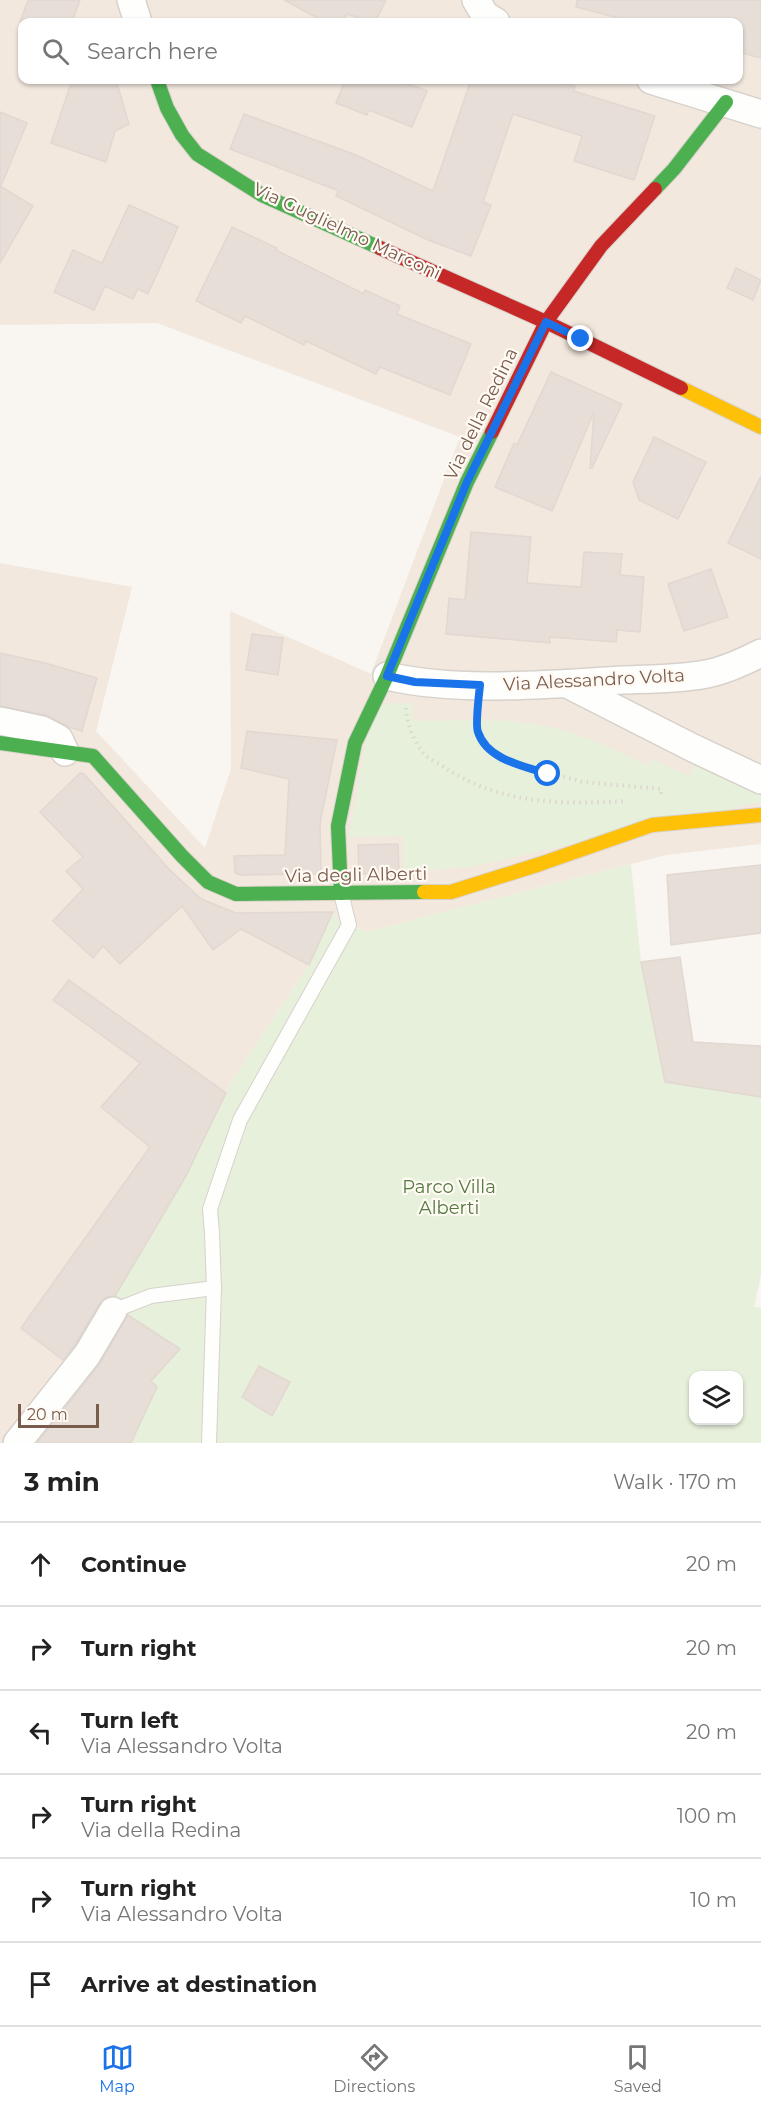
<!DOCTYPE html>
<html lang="en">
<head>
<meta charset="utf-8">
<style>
  body { margin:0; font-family:Montserrat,sans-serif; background:#f2f2f2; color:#222 }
  .controls { position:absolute; right:18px; bottom:18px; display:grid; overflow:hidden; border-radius:12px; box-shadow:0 2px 4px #0004 }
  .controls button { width:54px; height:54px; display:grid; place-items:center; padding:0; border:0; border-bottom:2px solid #e0e0e0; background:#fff; color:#222; font:30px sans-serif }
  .scale { position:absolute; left:18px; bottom:15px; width:81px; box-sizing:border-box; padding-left:6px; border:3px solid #7a5c4d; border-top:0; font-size:16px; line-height:21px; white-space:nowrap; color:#7a5c4d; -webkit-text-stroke:4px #fffaf3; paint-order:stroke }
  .stop { position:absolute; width:18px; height:18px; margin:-14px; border:4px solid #1a73e8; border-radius:50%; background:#fff }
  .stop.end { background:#1a73e8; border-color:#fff; box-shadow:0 2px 6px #0008 }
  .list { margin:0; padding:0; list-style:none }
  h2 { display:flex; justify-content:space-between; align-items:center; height:78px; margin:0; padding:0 24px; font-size:26px }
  h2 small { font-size:20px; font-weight:400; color:#767676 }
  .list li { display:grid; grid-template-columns:39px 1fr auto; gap:18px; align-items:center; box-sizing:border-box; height:84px; padding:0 24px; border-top:2px solid #e0e0e0 }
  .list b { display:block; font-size:22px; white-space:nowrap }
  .list p { margin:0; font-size:20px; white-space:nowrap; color:#767676 }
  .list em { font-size:20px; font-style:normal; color:#767676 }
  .icon { flex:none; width:33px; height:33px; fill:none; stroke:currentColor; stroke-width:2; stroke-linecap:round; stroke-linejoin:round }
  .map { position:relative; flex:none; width:761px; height:1443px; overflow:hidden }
  .search { position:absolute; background:#fff; box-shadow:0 2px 4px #0004; left:18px; right:18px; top:18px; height:66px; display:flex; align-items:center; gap:15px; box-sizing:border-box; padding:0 21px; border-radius:12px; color:#767676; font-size:22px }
  .sheet { height:582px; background:#fff }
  nav { display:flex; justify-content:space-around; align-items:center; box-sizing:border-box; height:84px; border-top:2px solid #e0e0e0; background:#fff; font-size:16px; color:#767676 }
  nav a { display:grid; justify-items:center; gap:3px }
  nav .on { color:#1a73e8 }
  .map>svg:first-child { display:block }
  .residential { fill:#f2e8de; fill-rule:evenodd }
  .green { fill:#e7f0db; fill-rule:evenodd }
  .building { fill:#e6ded7; stroke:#e2d8d2; stroke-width:1.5 }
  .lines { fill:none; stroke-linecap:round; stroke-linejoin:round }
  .lane-casing { stroke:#d7d1cb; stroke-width:16 }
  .street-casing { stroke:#d7d1cb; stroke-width:30 }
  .fast-casing { stroke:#d9d2cb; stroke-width:16 }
  .slow-casing { stroke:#d9d2cb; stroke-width:16 }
  .jam-casing { stroke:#d9d2cb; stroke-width:16 }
  .path { stroke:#dcd5d0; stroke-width:4; stroke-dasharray:1.5 4.5; stroke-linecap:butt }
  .lane { stroke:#fefefd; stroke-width:14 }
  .street { stroke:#fefefd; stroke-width:27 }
  .fast { stroke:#4caf50; stroke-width:14 }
  .slow { stroke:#ffc107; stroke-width:14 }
  .jam { stroke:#c62828; stroke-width:14 }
  .route { stroke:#1a73e8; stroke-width:8 }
  .labels { text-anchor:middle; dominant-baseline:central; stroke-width:4.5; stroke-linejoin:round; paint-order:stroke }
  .street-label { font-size:18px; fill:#7a5c4d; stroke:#fffaf3 }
  .park-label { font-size:18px; fill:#537a41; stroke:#fffaf3 }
</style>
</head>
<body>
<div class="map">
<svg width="761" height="1443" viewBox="0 0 761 1443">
  <rect width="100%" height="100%" fill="#f9f5f0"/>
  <path class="residential" d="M 0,0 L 761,0 L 761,844 L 666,855 L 366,932 L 332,915 L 309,965 L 232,1081 L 186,1176 L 113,1311 L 126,1314 L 180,1349 L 152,1382 L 157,1387 L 131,1443 L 0,1443 L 0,563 L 132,587 L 96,731 L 205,848 L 231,769 L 230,611 L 371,674 L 460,437 L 157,323 L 0,325 ZM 22,22 L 738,22 L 738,80 L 22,80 Z"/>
  <g class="green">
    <path d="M 412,703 L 414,721 C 451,721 498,718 534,724 C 575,730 612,749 650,766 L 651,759 L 690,776 L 695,764 L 761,796 L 761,802 L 474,866 L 404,873 L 403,836 L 349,837 L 367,734 L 383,704 Z"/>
    <path d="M 631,864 L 641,962 L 665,1081 L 761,1097 L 761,1275 L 754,1307 L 761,1308 L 761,1443 L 131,1443 L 157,1387 L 151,1381 L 179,1349 L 126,1314 L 113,1311 L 108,1308 L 186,1176 L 232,1081 L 309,965 L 332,914 L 349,925 L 366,932 ZM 694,1376 L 738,1376 L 738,1420 L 694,1420 Z"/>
  </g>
  <g class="building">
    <path d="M 28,0 L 80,0 L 72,22 L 20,22 Z"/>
    <path d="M 284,0 L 386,0 L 375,22 L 346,14 L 343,22 L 325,22 Z"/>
    <path d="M 577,0 L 761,0 L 761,58 L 738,52 L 738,22 L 633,22 L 576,7 Z"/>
    <path d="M 72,80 L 116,80 L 129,124 L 115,131 L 106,162 L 51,143 Z"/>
    <path d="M 345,80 L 398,80 L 427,91 L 412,127 L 369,110 L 367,115 L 336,103 Z"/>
    <path d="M 471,80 L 556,80 L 575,86 L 574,91 L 655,116 L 634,180 L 574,161 L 582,136 L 513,114 L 483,202 L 491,205 L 471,256 L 428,240 L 336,196 L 339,191 L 230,149 L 244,114 L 356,155 L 433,191 Z"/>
    <path d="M 0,112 L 27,123 L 1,186 L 0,186 Z"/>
    <path d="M 0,186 L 33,206 L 0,263 Z"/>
    <path d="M 129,205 L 178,227 L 148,294 L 138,289 L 133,299 L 105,286 L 94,310 L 54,292 L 73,250 L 102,263 Z"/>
    <path d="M 232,227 L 277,248 L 276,250 L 364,294 L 365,290 L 400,306 L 397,314 L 471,344 L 450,395 L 380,367 L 376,374 L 306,341 L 304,345 L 245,316 L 241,323 L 196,301 Z"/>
    <path d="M 736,268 L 761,280 L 753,300 L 727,288 Z"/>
    <path d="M 551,372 L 622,404 L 592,468 L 590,468 L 594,412 L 552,511 L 495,487 L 514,443 L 517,445 Z"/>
    <path d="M 654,437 L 706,462 L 678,519 L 639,500 L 633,482 Z"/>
    <path d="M 761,476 L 761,559 L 728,543 Z"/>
    <path d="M 471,532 L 531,537 L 527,583 L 581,587 L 584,552 L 622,554 L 620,575 L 644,577 L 640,632 L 617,630 L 616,642 L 550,637 L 550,643 L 446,634 L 449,598 L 465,600 Z"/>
    <path d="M 711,569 L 728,617 L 684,631 L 668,584 Z"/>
    <path d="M 252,634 L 283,638 L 278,675 L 246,670 Z"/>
    <path d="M 0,653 L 45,663 L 97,678 L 82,731 L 69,727 L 46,715 L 0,706 Z"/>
    <path d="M 247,731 L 337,740 L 320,823 L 321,874 L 240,875 L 235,873 L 234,856 L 285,855 L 289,779 L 241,768 Z"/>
    <path d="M 80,773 L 84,774 L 169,869 L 201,899 L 236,913 L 333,912 L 309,965 L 241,929 L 213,950 L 182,906 L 120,964 L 103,946 L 93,958 L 53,921 L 83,889 L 66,871 L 83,857 L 40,812 Z"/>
    <path d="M 398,844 L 399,874 L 359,874 L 358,845 Z"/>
    <path d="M 761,865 L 761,933 L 671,945 L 667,875 Z"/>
    <path d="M 680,957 L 693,1042 L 761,1046 L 761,1097 L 665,1082 L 641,962 Z"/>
    <path d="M 69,980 L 226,1093 L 186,1176 L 115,1296 L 106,1297 L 100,1303 L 74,1346 L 63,1360 L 21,1328 L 150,1147 L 101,1107 L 140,1063 L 53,1000 Z"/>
    <path d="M 128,1315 L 180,1349 L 151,1381 L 157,1387 L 131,1443 L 37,1443 L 99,1365 Z"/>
    <path d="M 259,1366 L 290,1382 L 272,1416 L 242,1397 Z"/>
  </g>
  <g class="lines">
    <defs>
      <g id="lane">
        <path d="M 113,1311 L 151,1296 L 214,1288"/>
        <path d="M 209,1443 L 214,1288 L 212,1233 L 210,1209 L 240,1120 L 349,925 L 341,893"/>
      </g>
      <g id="street">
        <path d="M 131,0 L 138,22"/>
        <path d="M 476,0 L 485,15 L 496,22"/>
        <path d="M 651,80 L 761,114"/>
        <path d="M 387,676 C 460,693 549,684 624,680 C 650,679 690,679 715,672 C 730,668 747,660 761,653"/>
        <path d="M 567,684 L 693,748 L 761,780"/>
        <path d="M 0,721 L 42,730 L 59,739 L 65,752"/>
        <path d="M 17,1443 L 87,1355 L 113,1311"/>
      </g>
      <g id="fast">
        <path d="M 157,80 L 167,108 L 182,135 L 197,154 L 262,195 L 380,248"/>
        <path d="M 655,189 L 674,169 L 726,102"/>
        <path d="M 0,743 L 93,756 L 182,856 L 208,882 L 236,894 L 424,892"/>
        <path d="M 341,893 L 338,826 L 355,743 L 387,676 L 467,482 L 492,432"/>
      </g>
      <g id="slow">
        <path d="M 681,388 L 761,427"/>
        <path d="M 424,892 L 451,892 L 540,864 L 652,825 L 761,815"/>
      </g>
      <g id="jam">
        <path d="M 380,248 L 546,322 L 681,388"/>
        <path d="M 492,432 L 546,322 L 601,246 L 655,189"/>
      </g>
    </defs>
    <use href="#lane" class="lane-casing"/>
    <use href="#street" class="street-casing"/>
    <use href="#fast" class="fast-casing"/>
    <use href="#slow" class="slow-casing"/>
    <use href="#jam" class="jam-casing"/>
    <g class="path">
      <path d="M 406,708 C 407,724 413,740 424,754 C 430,760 440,764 447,769 C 502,804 561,805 625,801"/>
      <path d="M 478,713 L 477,731 L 490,751 L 508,761 L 583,782 L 661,789 L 661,794"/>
    </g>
    <use href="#lane" class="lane"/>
    <use href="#street" class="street"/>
    <use href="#fast" class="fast"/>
    <use href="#slow" class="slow"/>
    <use href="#jam" class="jam"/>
  </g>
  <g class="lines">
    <path class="route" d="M 548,774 C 524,766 487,760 478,732 C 475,725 479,695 480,685 L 415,682 L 387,676 L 467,482 L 546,322 L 581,339"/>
  </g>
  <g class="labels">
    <g class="street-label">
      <text transform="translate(347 231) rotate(25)">Via Guglielmo Marconi</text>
      <text transform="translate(481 414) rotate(-64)">Via della Redina</text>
      <text transform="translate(594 680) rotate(-3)">Via Alessandro Volta</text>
      <text transform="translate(356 875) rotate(-1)">Via degli Alberti</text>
    </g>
    <g class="park-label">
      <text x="449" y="1187">Parco Villa<tspan x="449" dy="21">Alberti</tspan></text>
    </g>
  </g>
</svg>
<div class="controls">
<button><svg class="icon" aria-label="layers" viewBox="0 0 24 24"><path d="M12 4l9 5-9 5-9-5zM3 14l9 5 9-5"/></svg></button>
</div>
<div class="scale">20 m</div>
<div class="stop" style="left:548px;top:774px"></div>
<div class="stop end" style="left:581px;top:339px"></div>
<div class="search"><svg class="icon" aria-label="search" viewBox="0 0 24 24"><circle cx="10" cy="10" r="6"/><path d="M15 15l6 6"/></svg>Search here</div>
</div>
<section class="sheet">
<h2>3 min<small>Walk · 170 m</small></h2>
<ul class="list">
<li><svg class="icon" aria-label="ahead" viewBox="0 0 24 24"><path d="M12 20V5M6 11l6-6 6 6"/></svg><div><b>Continue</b></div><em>20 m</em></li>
<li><svg class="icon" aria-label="right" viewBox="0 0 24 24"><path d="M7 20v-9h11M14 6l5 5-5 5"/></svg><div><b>Turn right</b></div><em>20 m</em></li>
<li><svg class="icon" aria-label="left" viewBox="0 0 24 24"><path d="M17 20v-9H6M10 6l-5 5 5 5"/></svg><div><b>Turn left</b><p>Via Alessandro Volta</p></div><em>20 m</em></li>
<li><svg class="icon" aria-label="right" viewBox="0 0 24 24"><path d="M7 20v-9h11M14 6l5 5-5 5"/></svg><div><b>Turn right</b><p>Via della Redina</p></div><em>100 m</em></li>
<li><svg class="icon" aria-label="right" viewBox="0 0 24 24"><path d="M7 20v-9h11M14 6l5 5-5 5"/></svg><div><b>Turn right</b><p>Via Alessandro Volta</p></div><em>10 m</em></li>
<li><svg class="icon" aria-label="arrive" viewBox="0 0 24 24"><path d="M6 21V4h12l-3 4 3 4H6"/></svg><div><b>Arrive at destination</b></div></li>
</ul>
</section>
<nav>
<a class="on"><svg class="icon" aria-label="map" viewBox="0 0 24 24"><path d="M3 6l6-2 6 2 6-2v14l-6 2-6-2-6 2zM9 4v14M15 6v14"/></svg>Map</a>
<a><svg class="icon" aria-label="directions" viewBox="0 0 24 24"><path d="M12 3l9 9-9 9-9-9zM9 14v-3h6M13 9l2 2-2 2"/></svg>Directions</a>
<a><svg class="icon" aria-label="saved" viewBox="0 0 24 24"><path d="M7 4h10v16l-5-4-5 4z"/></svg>Saved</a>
</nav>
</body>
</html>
